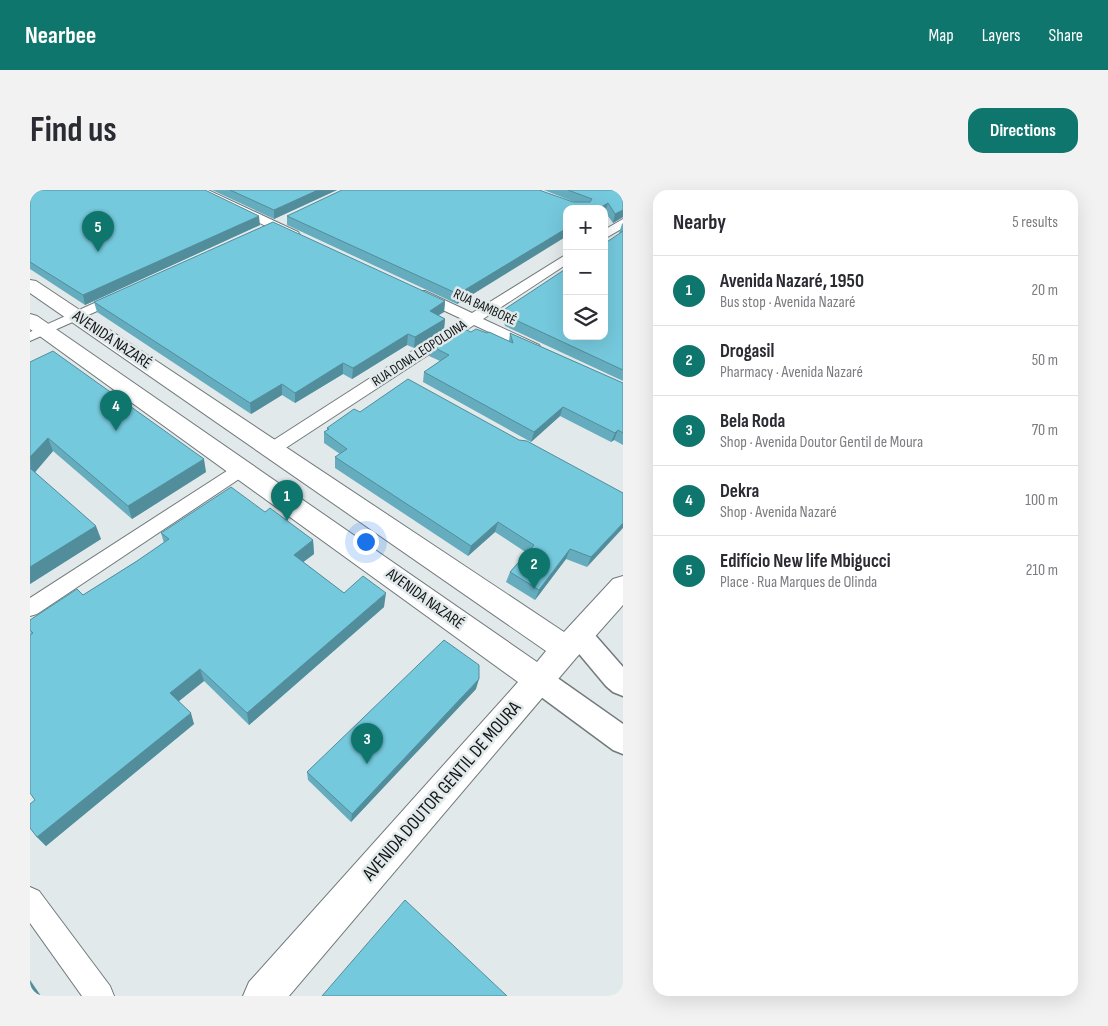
<!DOCTYPE html>
<html lang="en">
<head>
<meta charset="utf-8">
<style>
  body { margin:0; font-family:"Sofia Sans Condensed",sans-serif; background:#f2f2f3; color:#2b2b33 }
  .controls { position:absolute; right:15px; top:15px; display:grid; overflow:hidden; border-radius:10px; box-shadow:0 5px 20px #0002 }
  .controls button { width:45px; height:45px; display:grid; place-items:center; padding:0; border:0; border-bottom:1px solid #e1e1e2; background:#fff; color:#2b2b33; font:25px sans-serif }
  .you { position:absolute; left:335px; top:351px; width:18px; height:18px; margin:-12px; border:4px solid #fff; border-radius:50%; background:#1a73e8; box-shadow:0 0 0 8px #1a73e833 }
  .badge { display:grid; place-items:center; width:32px; height:32px; border-radius:50%; background:#0f766e; color:#fff; font-size:16px; font-weight:700 }
  .pin { position:absolute; translate:-50% -41px; filter:drop-shadow(0 1px 2px #0008) }
  .pin::after { content:''; position:absolute; top:26px; width:18px; height:15px; background:inherit; clip-path:polygon(0 0,100% 0,50% 100%) }
  .list { margin:0; padding:0; list-style:none }
  h2 { display:flex; justify-content:space-between; align-items:center; height:65px; margin:0; padding:0 20px; font-size:21px }
  h2 small { font-size:16px; font-weight:400; color:#7c7c81 }
  .list li { display:grid; grid-template-columns:32px 1fr auto; gap:15px; align-items:center; box-sizing:border-box; height:70px; padding:0 20px; border-top:1px solid #e1e1e2 }
  .list b { display:block; font-size:19px; white-space:nowrap }
  .list p { margin:0; font-size:16px; white-space:nowrap; color:#7c7c81 }
  .list em { font-size:16px; font-style:normal; color:#7c7c81 }
  .icon { flex:none; width:28px; height:28px; fill:none; stroke:currentColor; stroke-width:2; stroke-linecap:round; stroke-linejoin:round }
  .map { position:relative; flex:none; width:593px; height:806px; overflow:hidden; border-radius:15px }
  header { display:flex; align-items:center; gap:30px; box-sizing:border-box; height:70px; padding:0 25px; background:#0f766e; color:#fff }
  header strong { font-size:24px }
  nav { display:flex; gap:28px; margin-inline-start:auto; font-size:18px }
  .intro { display:flex; align-items:center; justify-content:space-between; box-sizing:border-box; height:120px; padding:0 30px }
  h1 { margin:0; font-size:35px }
  .button { padding:12px 22px; border-radius:15px; background:#0f766e; color:#fff; font-size:18px; font-weight:700 }
  main { display:flex; gap:30px; padding:0 30px }
  aside { flex:1; background:#fff; border-radius:15px; box-shadow:0 5px 20px #0002 }
  .map>svg:first-child { display:block }
  .lines { fill:none; stroke-linecap:round; stroke-linejoin:round }
  .minor-casing { stroke:#72797b; stroke-width:2 }
  .tertiary-casing { stroke:#72797b; stroke-width:3 }
  .secondary-casing { stroke:#72797b; stroke-width:2 }
  .minor { fill:#fff; fill-rule:evenodd }
  .tertiary { fill:#fff; fill-rule:evenodd }
  .secondary { fill:#fff; fill-rule:evenodd }
  .wall { fill:#65adbe }
  .shaded-wall { fill:#528d9b }
  .building { fill:#75c9dd; stroke:#528d9b }
  .labels { text-anchor:middle; dominant-baseline:central; stroke-width:5; stroke-linejoin:round; paint-order:stroke }
  .far-street-label { font-size:14px; fill:#121515; stroke:#e2e9eb }
  .street-label { font-size:16px; fill:#121515; stroke:#e2e9eb }
  .near-street-label { font-size:19px; fill:#121515; stroke:#e2e9eb }
</style>
</head>
<body>
<header>
<strong>Nearbee</strong>
<nav><a>Map</a><a>Layers</a><a>Share</a></nav>
</header>
<div class="intro"><h1>Find us</h1><a class="button">Directions</a></div>
<main>
<div class="map">
<svg width="593" height="806" viewBox="0 0 593 806">
  <rect width="100%" height="100%" fill="#e2e9eb"/>
  <g class="lines">
    <defs>
      <g id="minor">
        <path d="M 163,0 L 178,0 L 268,42 L 270,45 L 268,48 L 260,48 Z"/>
        <path d="M 593,29 L 593,38 L 574,49 L 574,40 Z"/>
        <path d="M 537,64 L 537,74 L 453,129 L 509,155 L 511,158 L 509,161 L 499,161 L 444,135 L 248,263 L 242,265 L 236,263 L 234,259 L 236,255 L 432,129 L 385,107 L 383,104 L 385,101 L 395,101 L 442,123 Z"/>
        <path d="M 89,102 L 96,106 L 94,109 L 0,151 L 0,142 Z"/>
        <path d="M 212,273 L 218,275 L 221,279 L 218,283 L 7,424 L 0,426 L 0,408 L 206,275 Z"/>
        <path d="M 0,697 L 9,701 L 80,796 L 84,806 L 52,806 L 0,733 Z"/>
      </g>
      <g id="tertiary">
        <path d="M 549,434 L 558,437 L 593,477 L 593,506 L 583,502 L 576,496 L 540,453 L 536,445 L 540,437 Z"/>
        <path d="M 509,478 L 519,482 L 593,534 L 593,564 L 583,560 L 499,498 L 495,490 L 499,482 Z"/>
      </g>
      <path id="secondary" d="M 0,90 L 6,91 L 534,442 L 583,389 L 593,386 L 593,415 L 546,468 L 259,806 L 213,806 L 219,792 L 488,492 L 0,139 L 0,124 L 7,126 L 507,472 L 516,461 L 0,103 Z"/>
    </defs>
    <use href="#minor" class="minor-casing"/>
    <use href="#tertiary" class="tertiary-casing"/>
    <use href="#secondary" class="secondary-casing"/>
    <use href="#minor" class="minor"/>
    <use href="#tertiary" class="tertiary"/>
    <use href="#secondary" class="secondary"/>
  </g>
  <g class="wall">
    <path d="M 0,0 L 230,35 L 55,115 L 0,79 Z"/>
    <path d="M 182,0 L 307,0 L 244,29 Z"/>
    <path d="M 514,0 L 593,0 L 593,27 L 583,33 L 575,22 L 574,22 L 574,19 L 427,114 L 257,35 L 257,26 L 544,12 Z"/>
    <path d="M 593,33 L 593,191 L 475,136 L 473,128 L 475,119 L 590,44 L 589,43 L 592,34 Z"/>
    <path d="M 415,111 L 414,122 L 408,125 L 415,129 L 414,139 L 384,158 L 377,155 L 322,189 L 313,184 L 265,213 L 252,205 L 221,224 L 67,122 L 64,112 Z"/>
    <path d="M 441,142 L 479,151 L 480,143 L 593,193 L 593,255 L 584,250 L 581,252 L 530,226 L 501,252 L 393,192 L 394,182 L 410,171 L 399,166 L 401,156 Z"/>
    <path d="M 0,172 L 176,282 L 102,329 L 23,261 L 5,282 L 71,349 L 0,394 Z"/>
    <path d="M 330,222 L 489,250 L 593,303 L 557,377 L 536,369 L 505,410 L 476,392 L 480,382 L 497,363 L 465,342 L 438,366 L 305,278 L 305,267 L 310,264 L 294,253 L 294,242 L 297,240 L 297,238 Z"/>
    <path d="M 235,322 L 283,350 L 284,364 L 273,372 L 314,403 L 354,417 L 219,535 L 174,491 L 149,511 L 164,534 L 16,656 L 7,647 L 0,430 L 53,405 L 107,371 L 134,353 L 131,343 Z"/>
    <path d="M 446,499 L 321,632 L 278,590 L 277,582 Z"/>
  </g>
  <g class="shaded-wall">
    <path d="M 288,0 L 307,0 L 244,29 L 244,20 Z"/>
    <path d="M 578,13 L 575,22 L 574,22 L 574,19 L 568,19 Z"/>
    <path d="M 593,20 L 593,27 L 583,33 L 585,24 Z"/>
    <path d="M 229,26 L 230,35 L 55,115 L 53,105 Z"/>
    <path d="M 537,38 L 537,46 L 427,114 L 428,104 Z"/>
    <path d="M 415,111 L 414,122 L 398,132 L 400,121 Z"/>
    <path d="M 415,129 L 414,139 L 384,158 L 385,147 Z"/>
    <path d="M 378,144 L 377,155 L 322,189 L 323,178 Z"/>
    <path d="M 313,173 L 313,184 L 265,213 L 265,203 Z"/>
    <path d="M 252,194 L 252,205 L 221,224 L 220,213 Z"/>
    <path d="M 533,217 L 530,226 L 501,252 L 504,242 Z"/>
    <path d="M 588,240 L 584,250 L 581,252 L 585,243 Z"/>
    <path d="M 18,248 L 23,261 L 1,287 L 0,267 Z"/>
    <path d="M 174,269 L 176,282 L 102,329 L 98,316 Z"/>
    <path d="M 468,332 L 465,342 L 438,366 L 441,356 Z"/>
    <path d="M 593,333 L 593,338 L 557,377 L 561,367 Z"/>
    <path d="M 66,336 L 71,349 L 0,394 L 0,377 Z"/>
    <path d="M 283,350 L 284,364 L 264,379 L 264,365 Z"/>
    <path d="M 540,359 L 536,369 L 505,410 L 509,400 Z"/>
    <path d="M 356,403 L 354,417 L 219,535 L 217,523 Z"/>
    <path d="M 170,479 L 174,491 L 144,515 L 140,503 Z"/>
    <path d="M 449,489 L 446,499 L 321,632 L 322,624 Z"/>
    <path d="M 161,523 L 164,534 L 16,656 L 7,647 Z"/>
    <path d="M 0,790 L 11,806 L 4,806 L 0,800 Z"/>
  </g>
  <g class="building">
    <path d="M 0,0 L 175,0 L 229,26 L 53,105 L 0,72 Z"/>
    <path d="M 200,0 L 288,0 L 244,20 Z"/>
    <path d="M 312,0 L 509,0 L 543,12 L 560,12 L 562,9 L 538,0 L 593,0 L 593,20 L 585,24 L 578,13 L 568,19 L 537,19 L 537,38 L 428,104 L 257,26 Z"/>
    <path d="M 243,32 L 415,111 L 400,121 L 415,129 L 385,147 L 378,144 L 323,178 L 313,173 L 265,203 L 252,194 L 220,213 L 64,112 Z"/>
    <path d="M 593,41 L 593,180 L 477,126 L 475,119 L 537,78 L 537,146 L 574,146 L 574,54 Z"/>
    <path d="M 430,137 L 441,142 L 446,139 L 457,143 L 459,142 L 483,153 L 480,143 L 593,193 L 593,243 L 588,240 L 585,243 L 533,217 L 504,242 L 394,182 L 419,165 L 401,156 Z"/>
    <path d="M 23,161 L 174,269 L 98,316 L 18,248 L 0,267 L 0,172 Z"/>
    <path d="M 378,189 L 489,250 L 497,251 L 593,303 L 593,333 L 561,367 L 540,359 L 509,400 L 480,382 L 504,355 L 468,332 L 441,356 L 305,267 L 317,259 L 294,242 L 299,239 L 297,238 L 324,219 L 330,222 Z"/>
    <path d="M 0,278 L 66,336 L 0,377 Z"/>
    <path d="M 201,297 L 235,322 L 240,318 L 283,350 L 264,365 L 314,403 L 333,386 L 356,403 L 217,523 L 170,479 L 140,503 L 161,523 L 7,647 L 0,638 L 0,614 L 5,610 L 0,603 L 0,445 L 3,443 L 0,440 L 0,430 L 47,399 L 53,405 L 107,371 L 139,349 L 131,343 Z"/>
    <path d="M 414,450 L 449,475 L 449,489 L 322,624 L 277,582 Z"/>
    <path d="M 375,710 L 477,806 L 292,806 Z"/>
    <path d="M 0,800 L 4,806 L 0,806 Z"/>
  </g>
  <g class="labels">
    <g class="far-street-label">
      <text transform="translate(455 117) rotate(25)">RUA BAMBORÉ</text>
      <text transform="translate(389 163) rotate(-33)">RUA DONA LEOPOLDINA</text>
    </g>
    <g class="street-label">
      <text transform="translate(82 150) rotate(34)">AVENIDA NAZARÉ</text>
      <text transform="translate(395 409) rotate(36)">AVENIDA NAZARÉ</text>
    </g>
    <g class="near-street-label">
      <text transform="translate(412 601) rotate(-49)">AVENIDA DOUTOR GENTIL DE MOURA</text>
    </g>
  </g>
</svg>
<div class="controls">
<button>+</button>
<button>−</button>
<button><svg class="icon" aria-label="layers" viewBox="0 0 24 24"><path d="M12 4l9 5-9 5-9-5zM3 14l9 5 9-5"/></svg></button>
</div>
<div class="you"></div>
<div class="pin badge" style="left:257px;top:331px">1</div>
<div class="pin badge" style="left:504px;top:399px">2</div>
<div class="pin badge" style="left:337px;top:574px">3</div>
<div class="pin badge" style="left:86px;top:241px">4</div>
<div class="pin badge" style="left:68px;top:62px">5</div>
</div>
<aside>
<h2>Nearby<small>5 results</small></h2>
<ul class="list">
<li><span class="badge">1</span><div><b>Avenida Nazaré, 1950</b><p>Bus stop · Avenida Nazaré</p></div><em>20 m</em></li>
<li><span class="badge">2</span><div><b>Drogasil</b><p>Pharmacy · Avenida Nazaré</p></div><em>50 m</em></li>
<li><span class="badge">3</span><div><b>Bela Roda</b><p>Shop · Avenida Doutor Gentil de Moura</p></div><em>70 m</em></li>
<li><span class="badge">4</span><div><b>Dekra</b><p>Shop · Avenida Nazaré</p></div><em>100 m</em></li>
<li><span class="badge">5</span><div><b>Edifício New life Mbigucci</b><p>Place · Rua Marques de Olinda</p></div><em>210 m</em></li>
</ul>
</aside>
</main>
</body>
</html>
